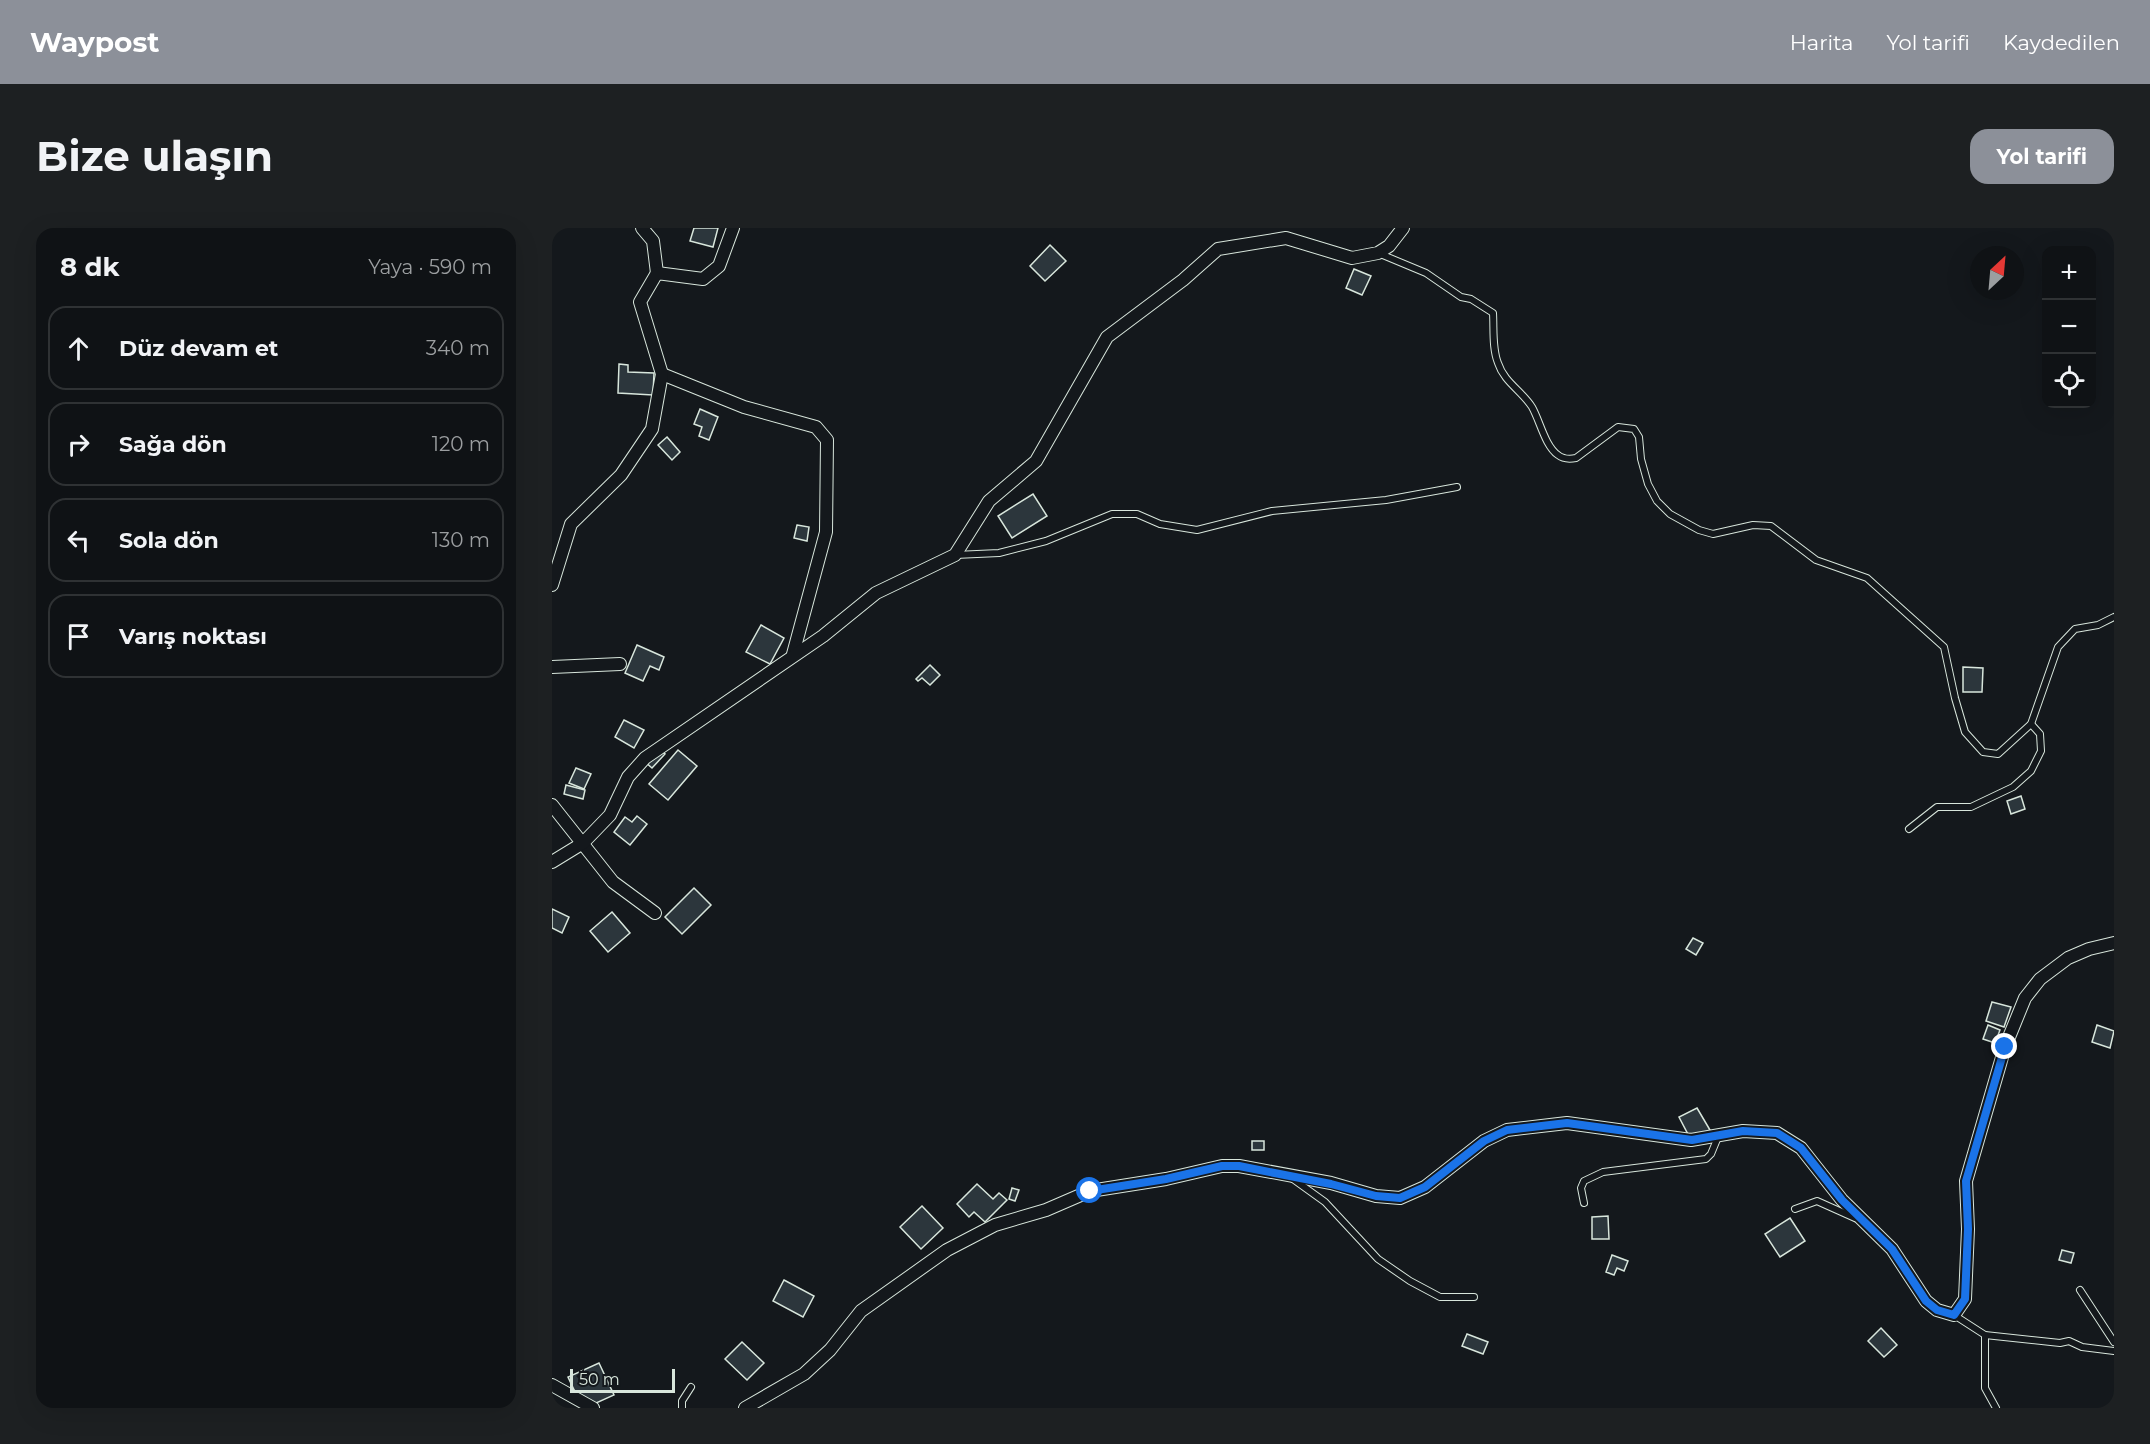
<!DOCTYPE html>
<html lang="tr">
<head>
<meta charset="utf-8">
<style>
  body { margin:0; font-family:Montserrat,sans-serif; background:#1d2022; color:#f1f3f6 }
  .controls { position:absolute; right:18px; top:18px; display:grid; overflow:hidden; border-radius:12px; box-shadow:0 6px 24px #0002 }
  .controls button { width:54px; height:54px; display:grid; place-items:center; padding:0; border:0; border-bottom:2px solid #2f3234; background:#0f1215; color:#f1f3f6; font:30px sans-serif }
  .compass { position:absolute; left:1418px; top:18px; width:54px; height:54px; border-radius:50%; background:#0f1215; box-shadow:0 6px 24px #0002; rotate:26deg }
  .scale { position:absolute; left:18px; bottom:15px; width:105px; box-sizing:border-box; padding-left:6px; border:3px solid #d8e6dc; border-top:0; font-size:16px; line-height:21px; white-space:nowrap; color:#d8e6dc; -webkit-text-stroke:4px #14181c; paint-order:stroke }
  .stop { position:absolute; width:18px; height:18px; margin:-14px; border:4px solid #1a73e8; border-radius:50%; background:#fff }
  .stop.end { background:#1a73e8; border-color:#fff; box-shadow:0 2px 6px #0008 }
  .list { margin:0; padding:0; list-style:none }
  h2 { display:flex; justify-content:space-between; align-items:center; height:78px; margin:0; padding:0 24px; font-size:26px }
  h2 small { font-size:20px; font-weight:400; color:#9b9ea0 }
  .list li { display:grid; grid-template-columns:39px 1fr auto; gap:18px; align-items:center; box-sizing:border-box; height:84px; margin:0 12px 12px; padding:0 12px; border:2px solid #2f3234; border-radius:18px }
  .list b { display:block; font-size:22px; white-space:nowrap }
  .list em { font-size:20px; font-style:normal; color:#9b9ea0 }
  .icon { flex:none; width:33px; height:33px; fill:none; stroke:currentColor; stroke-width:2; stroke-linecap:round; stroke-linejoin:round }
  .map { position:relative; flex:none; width:1562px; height:1180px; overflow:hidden; border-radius:18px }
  header { display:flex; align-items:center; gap:36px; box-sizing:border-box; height:84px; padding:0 30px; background:#8c9099; color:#fff }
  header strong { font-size:28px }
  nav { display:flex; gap:33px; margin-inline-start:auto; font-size:21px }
  .intro { display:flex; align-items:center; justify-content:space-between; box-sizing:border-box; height:144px; padding:0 36px }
  h1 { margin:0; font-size:42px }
  .button { padding:15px 27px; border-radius:18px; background:#8c9099; color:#fff; font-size:21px; font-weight:700 }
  main { display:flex; gap:36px; padding:0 36px }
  aside { flex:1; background:#0f1215; border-radius:18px; box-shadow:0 6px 24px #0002 }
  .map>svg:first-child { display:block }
  .building { fill:#2c363c; stroke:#d8e6dc; stroke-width:1.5 }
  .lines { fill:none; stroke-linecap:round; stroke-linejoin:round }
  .lane-casing { stroke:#d8e6dc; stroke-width:8 }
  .street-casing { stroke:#d8e6dc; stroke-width:14 }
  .lane { stroke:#14181c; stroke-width:6 }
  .street { stroke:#14181c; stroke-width:12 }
  .route { stroke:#1a73e8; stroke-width:8 }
</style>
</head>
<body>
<header>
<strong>Waypost</strong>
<nav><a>Harita</a><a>Yol tarifi</a><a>Kaydedilen</a></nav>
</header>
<div class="intro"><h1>Bize ulaşın</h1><a class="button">Yol tarifi</a></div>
<main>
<aside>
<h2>8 dk<small>Yaya · 590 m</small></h2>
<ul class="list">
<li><svg class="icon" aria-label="ahead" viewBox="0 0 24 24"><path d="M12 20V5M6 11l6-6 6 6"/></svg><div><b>Düz devam et</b></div><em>340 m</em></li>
<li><svg class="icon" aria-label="right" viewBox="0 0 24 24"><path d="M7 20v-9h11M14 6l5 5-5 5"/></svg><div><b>Sağa dön</b></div><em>120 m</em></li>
<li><svg class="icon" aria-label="left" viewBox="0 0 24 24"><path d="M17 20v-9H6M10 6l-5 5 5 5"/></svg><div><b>Sola dön</b></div><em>130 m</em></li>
<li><svg class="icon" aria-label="arrive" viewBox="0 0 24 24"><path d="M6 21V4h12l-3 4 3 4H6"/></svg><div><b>Varış noktası</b></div></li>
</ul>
</aside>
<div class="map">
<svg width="1562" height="1180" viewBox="0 0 1562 1180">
  <rect width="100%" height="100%" fill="#14181c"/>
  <g class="building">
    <path d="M 142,0 L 166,0 L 161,19 L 138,13 Z"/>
    <path d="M 498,17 L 514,33 L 493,53 L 478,38 Z"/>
    <path d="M 802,41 L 819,48 L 810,67 L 794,60 Z"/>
    <path d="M 67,136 L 76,137 L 76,144 L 102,145 L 101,167 L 66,165 Z"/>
    <path d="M 148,181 L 166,189 L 157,212 L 147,208 L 150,199 L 142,196 Z"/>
    <path d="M 115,209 L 128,224 L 120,232 L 106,217 Z"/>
    <path d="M 481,266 L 495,288 L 460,310 L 446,288 Z"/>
    <path d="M 245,297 L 257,299 L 255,313 L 242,310 Z"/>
    <path d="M 209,397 L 232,410 L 218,436 L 194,424 Z"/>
    <path d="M 85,417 L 112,429 L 107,442 L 98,438 L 91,453 L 73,445 Z"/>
    <path d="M 378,437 L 388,447 L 378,457 L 370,450 L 366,453 L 364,451 Z"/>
    <path d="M 1411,439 L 1431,440 L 1430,464 L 1411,464 Z"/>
    <path d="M 72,492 L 92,502 L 82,520 L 63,509 Z"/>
    <path d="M 107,522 L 113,526 L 100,540 L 92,533 Z"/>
    <path d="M 126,522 L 145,538 L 116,572 L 97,556 Z"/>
    <path d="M 24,540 L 39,546 L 32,561 L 17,555 Z"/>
    <path d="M 14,557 L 33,562 L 31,571 L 12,566 Z"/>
    <path d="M 1469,568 L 1473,581 L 1459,586 L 1455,573 Z"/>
    <path d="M 85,588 L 95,596 L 78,617 L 62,604 L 73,589 L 80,594 Z"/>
    <path d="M 142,660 L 159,677 L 130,706 L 113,689 Z"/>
    <path d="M 0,681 L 17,689 L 10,705 L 0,700 Z"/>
    <path d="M 60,684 L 78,705 L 56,724 L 38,703 Z"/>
    <path d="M 1141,710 L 1151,715 L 1144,727 L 1134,721 Z"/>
    <path d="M 1440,774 L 1459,779 L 1452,799 L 1434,793 Z"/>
    <path d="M 1436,797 L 1448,802 L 1443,815 L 1431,811 Z"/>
    <path d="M 1545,797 L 1562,803 L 1558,820 L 1540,814 Z"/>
    <path d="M 1145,880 L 1158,902 L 1139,912 L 1127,889 Z"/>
    <rect x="700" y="913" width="12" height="9"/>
    <path d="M 425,956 L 441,971 L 447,965 L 455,972 L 433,994 L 422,984 L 417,989 L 405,976 Z"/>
    <path d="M 460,960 L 467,962 L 463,973 L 457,971 Z"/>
    <path d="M 370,978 L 391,1000 L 369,1021 L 348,999 Z"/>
    <path d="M 1056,988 L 1057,1011 L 1040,1011 L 1040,989 Z"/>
    <path d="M 1238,990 L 1253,1013 L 1228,1029 L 1213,1006 Z"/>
    <path d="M 1510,1022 L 1522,1025 L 1519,1035 L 1507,1032 Z"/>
    <path d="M 1060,1027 L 1076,1033 L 1072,1043 L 1065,1040 L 1062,1047 L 1054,1044 Z"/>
    <path d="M 232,1052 L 262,1068 L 251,1089 L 221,1073 Z"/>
    <path d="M 1329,1100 L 1345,1117 L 1332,1129 L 1316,1113 Z"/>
    <path d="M 915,1106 L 936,1114 L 931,1126 L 910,1118 Z"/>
    <path d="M 190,1114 L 212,1135 L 195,1152 L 173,1131 Z"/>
    <path d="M 47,1135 L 62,1167 L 42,1176 L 24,1166 L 16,1149 Z"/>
  </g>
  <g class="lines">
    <defs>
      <g id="lane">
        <path d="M 826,25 L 874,45 L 909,69 L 919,71 L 941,85 C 942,101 940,120 946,135 C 952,154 970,163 980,179 C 988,193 993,218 1006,227 C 1011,231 1019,231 1024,230 L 1066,199 L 1082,201 L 1087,209 L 1089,231 L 1096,256 L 1105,273 L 1118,286 L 1147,302 L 1161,306 L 1201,297 L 1219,298 L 1264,332 L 1315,350 L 1392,419 L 1403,470 L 1413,504 L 1431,524 L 1446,526 L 1479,496 L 1506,419 L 1523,401 L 1546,397 L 1562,389"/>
        <path d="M 403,327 L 447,325 L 494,313 L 560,286 L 585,286 L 608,296 L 645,302 L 720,283 L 834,272 L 905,259"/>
        <path d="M 1357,601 L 1385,579 L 1419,579 L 1461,559 L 1479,543 L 1489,523 L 1488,506 L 1479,496"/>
        <path d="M 741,951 L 773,974 L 826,1031 L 858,1053 L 888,1069 L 922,1069"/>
        <path d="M 1032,975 L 1029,960 L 1032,953 L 1051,944 L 1154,931 L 1159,926 L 1166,909"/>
        <path d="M 1243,981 L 1265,973 L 1303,990"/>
        <path d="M 1528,1062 L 1562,1114"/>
        <path d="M 1402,1087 L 1433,1107 L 1508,1115 L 1517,1113 L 1530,1119 L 1562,1123"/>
        <path d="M 1433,1107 L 1433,1160 L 1444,1180"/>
        <path d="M 130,1180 L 130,1173 L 139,1159"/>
      </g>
      <g id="street">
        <path d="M 90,0 L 101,13 L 105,45"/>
        <path d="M 110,146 L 192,179 L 264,199 L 275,212 L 274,304 L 241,426"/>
        <path d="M 0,357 L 19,296 L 69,247 L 100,201 L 110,146 L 88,74 L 105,45 L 151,51 L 167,38 L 181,0"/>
        <path d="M 0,439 L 68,436"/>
        <path d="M 0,577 L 61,654 L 103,685"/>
        <path d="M 0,634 L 31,615 L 58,587 L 76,549 L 93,530 L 271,408 L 324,365 L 403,327 L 437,273 L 484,233 L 555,109 L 631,52 L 666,21 L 734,10 L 800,30 L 826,25 L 837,18 L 851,0"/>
        <path d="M 0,1157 L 41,1180"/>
        <path d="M 193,1180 L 252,1146 L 278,1122 L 309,1083 L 395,1022 L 443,997 L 494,982 L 538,963 L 614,951 L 670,938 L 687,938 L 779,955 L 824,968 L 848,970 L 873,959 L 932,913 L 955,902 L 1015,895 L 1139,912 L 1191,903 L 1225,905 L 1249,920 L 1290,972 L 1340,1021 L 1374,1073 L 1385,1082 L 1402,1087 L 1413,1071 L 1416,1001 L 1414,953 L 1453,819 L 1473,770 L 1488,751 L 1516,730 L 1537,721 L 1562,715"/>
      </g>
    </defs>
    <use href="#lane" class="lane-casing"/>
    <use href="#street" class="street-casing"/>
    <use href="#lane" class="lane"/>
    <use href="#street" class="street"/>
  </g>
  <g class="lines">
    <path class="route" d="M 538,963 L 614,951 L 670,938 L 687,938 L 779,956 L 824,968 L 848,970 L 873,959 L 932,913 L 955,902 L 1015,895 L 1140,912 L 1191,903 L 1225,905 L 1249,920 L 1290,972 L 1340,1021 L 1374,1073 L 1385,1082 L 1402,1087 L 1413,1071 L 1416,1001 L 1414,953 L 1453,819"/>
  </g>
</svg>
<div class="controls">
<button>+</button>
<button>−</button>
<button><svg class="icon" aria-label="locate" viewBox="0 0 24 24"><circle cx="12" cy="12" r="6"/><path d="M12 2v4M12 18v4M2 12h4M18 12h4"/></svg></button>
</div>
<svg class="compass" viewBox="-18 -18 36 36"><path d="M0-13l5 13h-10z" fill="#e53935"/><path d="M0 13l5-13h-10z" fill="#9b9ea0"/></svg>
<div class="scale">50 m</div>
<div class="stop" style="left:538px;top:963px"></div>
<div class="stop end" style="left:1453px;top:819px"></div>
</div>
</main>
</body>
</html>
